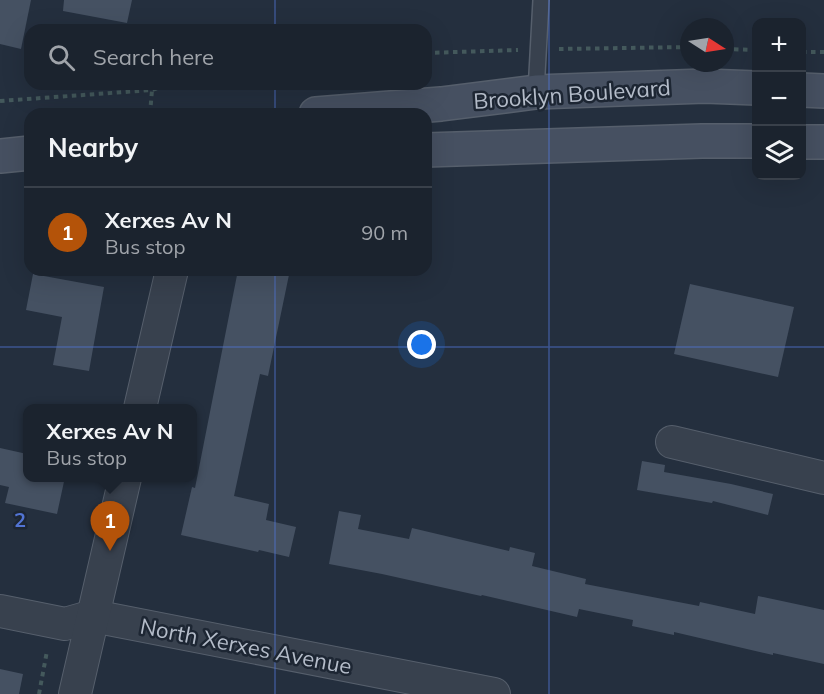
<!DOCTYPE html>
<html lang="en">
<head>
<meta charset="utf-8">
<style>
  body { margin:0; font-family:Mulish,sans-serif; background:#242b36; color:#f1f3f6 }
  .controls { position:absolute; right:18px; top:18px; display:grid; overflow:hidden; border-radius:12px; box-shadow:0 6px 24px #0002 }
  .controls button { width:54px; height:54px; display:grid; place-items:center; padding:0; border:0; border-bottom:2px solid #39404a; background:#1b232e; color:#f1f3f6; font:30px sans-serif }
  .compass { position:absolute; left:680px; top:18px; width:54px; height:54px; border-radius:50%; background:#1b232e; box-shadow:0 6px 24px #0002; rotate:102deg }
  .you { position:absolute; left:422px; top:345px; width:21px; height:21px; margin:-15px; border:4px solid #fff; border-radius:50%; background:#1a73e8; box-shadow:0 0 0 9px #1a73e833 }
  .badge { display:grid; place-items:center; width:39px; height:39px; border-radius:50%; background:#b45309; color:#fff; font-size:20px; font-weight:700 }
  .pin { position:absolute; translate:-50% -50px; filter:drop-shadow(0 2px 3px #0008) }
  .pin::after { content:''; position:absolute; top:32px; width:21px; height:18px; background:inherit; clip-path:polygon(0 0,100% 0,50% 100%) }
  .popup { position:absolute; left:23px; top:404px; width:174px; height:78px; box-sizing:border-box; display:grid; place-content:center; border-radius:12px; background:#1b232e; filter:drop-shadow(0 2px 4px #0005); font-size:20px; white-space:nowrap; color:#a0a4aa }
  .popup b { font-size:22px; color:#f1f3f6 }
  .popup::after { content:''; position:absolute; left:50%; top:100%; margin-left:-12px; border:12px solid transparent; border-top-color:#1b232e }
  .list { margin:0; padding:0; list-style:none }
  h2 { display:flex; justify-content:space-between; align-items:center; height:78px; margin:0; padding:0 24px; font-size:26px }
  h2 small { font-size:20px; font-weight:400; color:#a0a4aa }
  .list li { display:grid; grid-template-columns:39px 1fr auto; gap:18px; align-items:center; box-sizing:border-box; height:90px; padding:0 24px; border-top:2px solid #39404a }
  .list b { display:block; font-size:22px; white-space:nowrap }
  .list p { margin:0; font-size:20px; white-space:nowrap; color:#a0a4aa }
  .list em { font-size:20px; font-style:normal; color:#a0a4aa }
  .icon { flex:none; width:33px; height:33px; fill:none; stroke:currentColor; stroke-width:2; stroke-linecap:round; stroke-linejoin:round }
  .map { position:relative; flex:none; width:824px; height:694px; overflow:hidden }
  .search { position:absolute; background:#1b232e; box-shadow:0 6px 24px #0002; left:24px; top:24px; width:408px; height:66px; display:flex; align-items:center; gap:15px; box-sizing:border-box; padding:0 21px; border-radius:18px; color:#a0a4aa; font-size:22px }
  .panel { position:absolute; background:#1b232e; box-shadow:0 6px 24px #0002; left:24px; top:108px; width:408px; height:168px; border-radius:18px }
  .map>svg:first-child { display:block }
  .building { fill:#455162 }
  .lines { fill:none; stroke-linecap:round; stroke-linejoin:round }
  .lane-casing { stroke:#565f6c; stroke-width:18 }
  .street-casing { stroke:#565f6c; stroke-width:34 }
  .secondary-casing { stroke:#565f6c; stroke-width:36 }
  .path { stroke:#44595c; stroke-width:4; stroke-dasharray:4.5 4.5; stroke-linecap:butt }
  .lane { stroke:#38414e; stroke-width:15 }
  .street { stroke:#38414e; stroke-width:32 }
  .secondary { stroke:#465061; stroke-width:33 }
  .grid { fill:none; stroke:#5274d3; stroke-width:1.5; stroke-opacity:0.55 }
  .labels { text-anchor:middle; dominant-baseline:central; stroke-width:5; stroke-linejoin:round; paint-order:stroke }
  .street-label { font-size:22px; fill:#b4bcc9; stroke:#1d2633 }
  .grid-label { font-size:20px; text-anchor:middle; font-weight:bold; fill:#5274d3; stroke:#1d2633; stroke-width:5; stroke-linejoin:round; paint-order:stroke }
</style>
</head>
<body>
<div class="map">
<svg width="824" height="694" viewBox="0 0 824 694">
  <rect width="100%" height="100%" fill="#242f3e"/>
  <g class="building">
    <path d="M 0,0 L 31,0 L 21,49 L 0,44 Z"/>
    <path d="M 64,0 L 132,0 L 127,23 L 63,11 Z"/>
    <path d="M 238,270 L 290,270 L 268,376 L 260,374 L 234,496 L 269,504 L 266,520 L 296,527 L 289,557 L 259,550 L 258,552 L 181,535 L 192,487 L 195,488 Z"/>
    <path d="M 33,274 L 104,287 L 89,371 L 53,365 L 62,317 L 26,310 Z"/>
    <path d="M 690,284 L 794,307 L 778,377 L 674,354 Z"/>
    <path d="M 0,448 L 27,454 L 27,477 L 65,477 L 57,514 L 5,503 L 9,487 L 0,485 Z"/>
    <path d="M 642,461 L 665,465 L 664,472 L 731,484 L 773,494 L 768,515 L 713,501 L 712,503 L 637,490 Z"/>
    <path d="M 339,511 L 361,515 L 358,529 L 409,539 L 412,528 L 509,551 L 510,547 L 535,553 L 532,566 L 586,579 L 585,584 L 699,606 L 700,602 L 755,614 L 758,596 L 824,610 L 824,664 L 773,653 L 773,655 L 674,632 L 674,635 L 632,626 L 633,620 L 579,609 L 577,617 L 482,595 L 481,596 L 382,574 L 329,564 Z"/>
    <path d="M 0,669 L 23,674 L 19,694 L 0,694 Z"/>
  </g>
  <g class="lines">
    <defs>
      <path id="lane" d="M 536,92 L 541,0"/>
      <g id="street">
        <path d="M 140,408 L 172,270"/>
        <path d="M 672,442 L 824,478"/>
        <path d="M 0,611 L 65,624 L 93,616 L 494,694"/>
        <path d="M 75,694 L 125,478"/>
      </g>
      <g id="secondary">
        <path d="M 802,90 L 824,91"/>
        <path d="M 316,114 L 441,104 L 536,92 L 705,86 L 756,88"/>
        <path d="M 802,142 L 824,142"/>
        <path d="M 426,150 L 702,141 L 756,141"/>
        <path d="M 0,156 L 30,153"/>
      </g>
    </defs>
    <use href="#lane" class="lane-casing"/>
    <use href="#street" class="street-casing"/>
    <use href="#secondary" class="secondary-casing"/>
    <g class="path">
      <path d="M 559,49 L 689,47"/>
      <path d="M 725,49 L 756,50"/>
      <path d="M 802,52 L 824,52"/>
      <path d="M 426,53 L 518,50"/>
      <path d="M 0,101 L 152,90 L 170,84"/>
      <path d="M 150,114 L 152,90"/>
      <path d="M 39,694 L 47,651"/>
    </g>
    <use href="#lane" class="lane"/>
    <use href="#street" class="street"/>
    <use href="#secondary" class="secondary"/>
  </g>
  <path class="grid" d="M 275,0 L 275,30M 549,0 L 549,694M 275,84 L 275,114M 275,270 L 275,694M 0,347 L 824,347"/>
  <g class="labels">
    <g class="street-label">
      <text transform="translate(572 94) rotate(-4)">Brooklyn Boulevard</text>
      <text transform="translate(246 646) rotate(11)">North Xerxes Avenue</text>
    </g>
  </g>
  <g class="grid-label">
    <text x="20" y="527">2</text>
  </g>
</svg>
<div class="controls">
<button>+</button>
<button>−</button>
<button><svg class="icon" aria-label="layers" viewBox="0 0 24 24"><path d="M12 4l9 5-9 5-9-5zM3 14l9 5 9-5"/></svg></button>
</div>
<svg class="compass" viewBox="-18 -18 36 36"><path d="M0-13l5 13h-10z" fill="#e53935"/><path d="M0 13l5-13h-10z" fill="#a0a4aa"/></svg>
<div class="you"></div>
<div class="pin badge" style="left:110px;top:551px">1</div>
<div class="popup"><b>Xerxes Av N</b>Bus stop</div>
<div class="search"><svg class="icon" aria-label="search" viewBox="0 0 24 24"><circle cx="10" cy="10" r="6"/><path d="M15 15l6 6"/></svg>Search here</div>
<section class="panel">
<h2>Nearby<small></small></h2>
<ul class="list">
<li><span class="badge">1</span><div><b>Xerxes Av N</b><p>Bus stop</p></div><em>90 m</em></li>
</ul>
</section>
</div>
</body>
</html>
